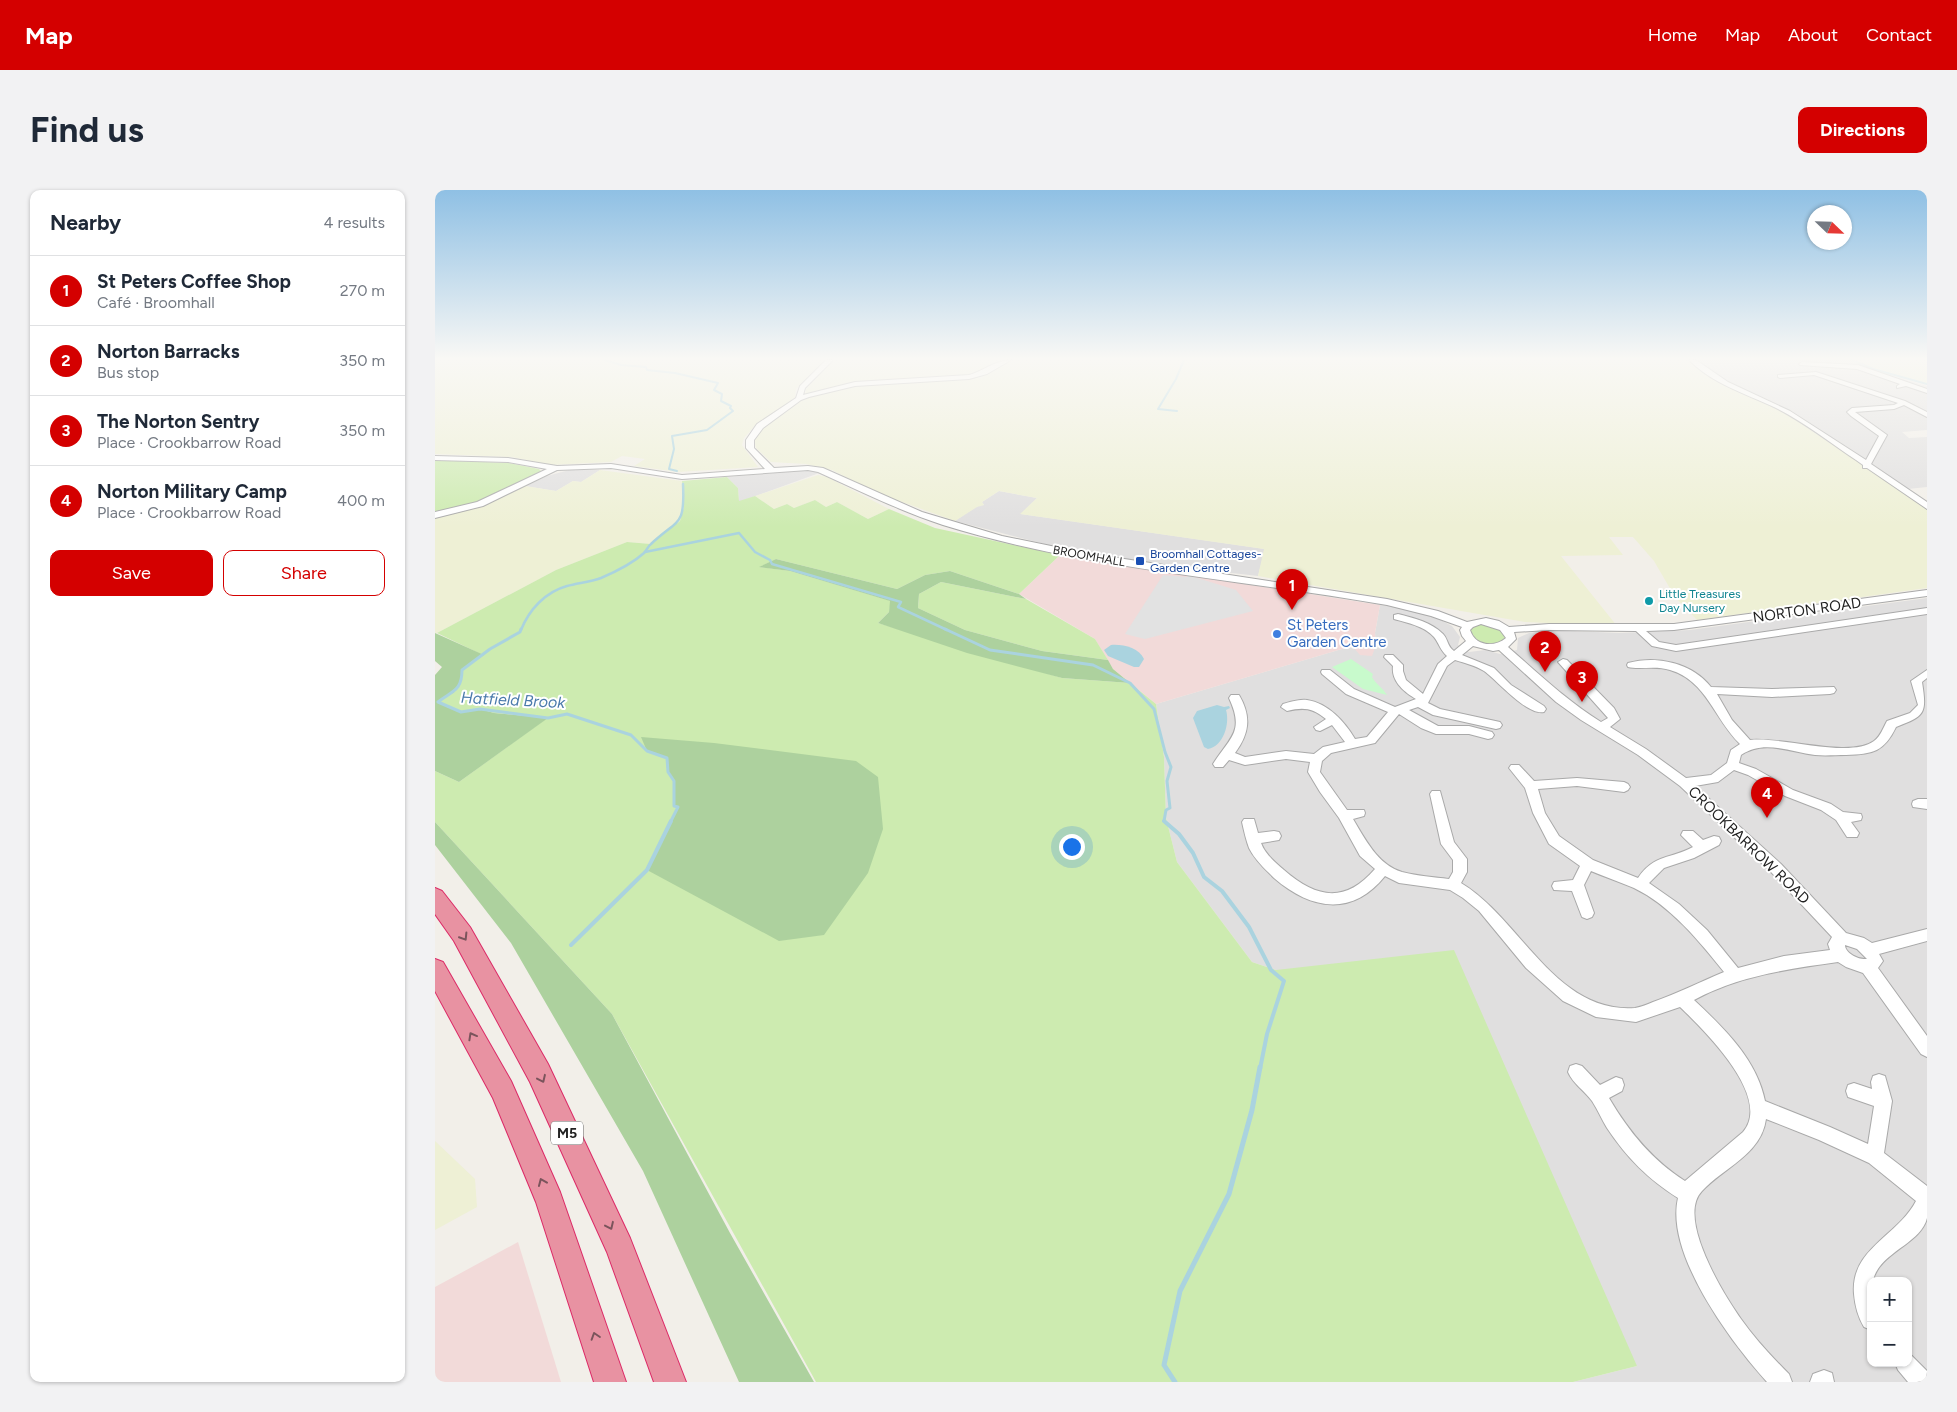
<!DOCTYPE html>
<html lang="en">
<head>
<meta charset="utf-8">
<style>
  body { margin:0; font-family:Figtree,sans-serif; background:#f2f2f3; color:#1f2937 }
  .controls { position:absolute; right:15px; bottom:15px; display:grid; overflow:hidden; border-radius:10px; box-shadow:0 1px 4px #0004 }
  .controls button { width:45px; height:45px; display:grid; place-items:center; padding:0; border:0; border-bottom:1px solid #e0e1e3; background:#fff; color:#1f2937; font:25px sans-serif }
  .compass { position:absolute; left:1372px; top:15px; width:45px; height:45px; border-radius:50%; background:#fff; box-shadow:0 1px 4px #0004; rotate:113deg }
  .you { position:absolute; left:636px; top:656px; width:18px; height:18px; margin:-12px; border:4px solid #fff; border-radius:50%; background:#1a73e8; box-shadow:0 0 0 8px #1a73e833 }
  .badge { display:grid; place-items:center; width:32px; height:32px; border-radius:50%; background:#d40000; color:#fff; font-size:16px; font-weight:700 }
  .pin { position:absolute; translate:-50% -41px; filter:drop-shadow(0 1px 2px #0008) }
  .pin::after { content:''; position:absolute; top:26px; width:18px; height:15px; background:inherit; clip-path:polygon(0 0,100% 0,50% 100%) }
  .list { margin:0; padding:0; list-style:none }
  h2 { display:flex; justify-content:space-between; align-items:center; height:65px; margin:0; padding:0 20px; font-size:21px }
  h2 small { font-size:16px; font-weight:400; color:#747a83 }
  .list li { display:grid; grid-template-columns:32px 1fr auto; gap:15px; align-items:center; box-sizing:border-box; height:70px; padding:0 20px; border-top:1px solid #e0e1e3 }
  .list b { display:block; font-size:19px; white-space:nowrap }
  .list p { margin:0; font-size:16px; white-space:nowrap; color:#747a83 }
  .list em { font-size:16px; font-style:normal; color:#747a83 }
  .actions { display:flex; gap:10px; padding:15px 20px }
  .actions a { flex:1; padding:11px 0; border:1px solid #d40000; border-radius:10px; text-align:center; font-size:18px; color:#d40000 }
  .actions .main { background:#d40000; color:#fff }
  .map { position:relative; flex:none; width:1492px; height:1192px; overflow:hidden; border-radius:10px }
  header { display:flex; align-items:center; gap:30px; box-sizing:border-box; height:70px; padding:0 25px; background:#d40000; color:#fff }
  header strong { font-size:24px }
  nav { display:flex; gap:28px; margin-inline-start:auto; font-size:18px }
  .intro { display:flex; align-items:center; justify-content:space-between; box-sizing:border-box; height:120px; padding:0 30px }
  h1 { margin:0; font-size:35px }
  .button { padding:12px 22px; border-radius:10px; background:#d40000; color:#fff; font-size:18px; font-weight:700 }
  main { display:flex; gap:30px; padding:0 30px }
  aside { flex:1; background:#fff; border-radius:10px; box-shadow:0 1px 4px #0004 }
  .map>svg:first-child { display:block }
  .residential { fill:#e0dfdf; fill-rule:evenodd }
  .commercial { fill:#f2dad9 }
  .farmland { fill:#eef0d5 }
  .grass { fill:#cdebb0 }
  .forest { fill:#add19e }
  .park { fill:#c8facc }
  .parking { fill:#e2e2e2 }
  .water { fill:#aad3df }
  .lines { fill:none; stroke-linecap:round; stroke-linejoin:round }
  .stream-far4 { stroke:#aad3df; stroke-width:2 }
  .stream-far3 { stroke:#aad3df; stroke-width:2.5 }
  .stream-far2 { stroke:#aad3df; stroke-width:3 }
  .stream-far1 { stroke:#aad3df; stroke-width:4 }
  .stream { stroke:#aad3df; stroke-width:5 }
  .minor-casing { stroke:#a9a9a9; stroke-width:2 }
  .highway-casing { stroke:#dc2a67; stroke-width:2 }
  .minor { fill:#fff; fill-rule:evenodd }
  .highway { fill:#e892a2; fill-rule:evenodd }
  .oneway { stroke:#7b545c }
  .transit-dot { fill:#1a4fb4; stroke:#fff; stroke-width:2 }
  .culture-dot { fill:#0f9aa8; stroke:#fff; stroke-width:2 }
  .shop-dot { fill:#3f7fe0; stroke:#fff; stroke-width:2 }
  .labels { text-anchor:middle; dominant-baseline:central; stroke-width:4; stroke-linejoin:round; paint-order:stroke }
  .far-transit-label { font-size:12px; fill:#164399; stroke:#fff; text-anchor:start }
  .far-street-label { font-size:12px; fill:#222; stroke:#fff }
  .far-culture-label { font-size:12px; fill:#0d838f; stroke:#fff; text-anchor:start }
  .shield { fill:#fff; stroke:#646464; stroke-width:1 }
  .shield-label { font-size:14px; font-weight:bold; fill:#222 }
  .street-label { font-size:15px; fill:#222; stroke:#fff }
  .shop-label { font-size:15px; fill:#366cbe; stroke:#fff; text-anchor:start }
  .water-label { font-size:16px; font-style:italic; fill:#4a7aab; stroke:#fff }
</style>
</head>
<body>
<header>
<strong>Map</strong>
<nav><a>Home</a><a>Map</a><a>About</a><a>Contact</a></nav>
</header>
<div class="intro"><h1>Find us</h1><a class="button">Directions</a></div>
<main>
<aside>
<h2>Nearby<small>4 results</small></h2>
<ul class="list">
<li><span class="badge">1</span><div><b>St Peters Coffee Shop</b><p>Café · Broomhall</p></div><em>270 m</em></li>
<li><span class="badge">2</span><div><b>Norton Barracks</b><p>Bus stop</p></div><em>350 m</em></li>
<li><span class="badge">3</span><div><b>The Norton Sentry</b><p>Place · Crookbarrow Road</p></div><em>350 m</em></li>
<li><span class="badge">4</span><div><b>Norton Military Camp</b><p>Place · Crookbarrow Road</p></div><em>400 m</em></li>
</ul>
<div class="actions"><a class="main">Save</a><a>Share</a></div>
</aside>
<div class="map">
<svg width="1492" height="1192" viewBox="0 0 1492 1192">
  <rect width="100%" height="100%" fill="#f2efe9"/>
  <g class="residential">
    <path d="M 1260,170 L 1414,170 L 1444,182 L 1492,196 L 1492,240 L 1467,242 L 1474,248 L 1492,247 L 1492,297 L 1473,299 L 1357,221 L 1300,197 Z"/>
    <path d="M 138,279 L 165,280 L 146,292 L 138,291 L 121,301 L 90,296 L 112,286 Z"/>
    <path d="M 372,280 L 384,283 L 304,312 L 303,298 L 292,287 Z"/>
    <path d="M 564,301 L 602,308 L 586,324 L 830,359 L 823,386 L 719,374 L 633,360 L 520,331 L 542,316 L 549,315 L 547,312 Z"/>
    <path d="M 1492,408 L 1492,1192 L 1138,1192 L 1202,1176 L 841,780 L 817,772 L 742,672 L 731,628 L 729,567 L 721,514 L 917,456 L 941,455 L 940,443 L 945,415 L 969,418 L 1004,429 L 1017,436 L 1025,447 L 1023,455 L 1034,462 L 1050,460 L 1065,464 L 1082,460 L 1083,448 L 1094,443 L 1114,440 L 1184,443 L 1255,440 ZM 1436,1091 L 1473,1091 L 1473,1173 L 1436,1173 Z"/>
  </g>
  <g class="commercial">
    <path d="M 625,365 L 945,415 L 940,443 L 941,455 L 937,466 L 925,465 L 917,456 L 721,514 L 678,479 L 660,449 L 584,404 Z"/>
    <path d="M 83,1052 L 126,1192 L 0,1192 L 0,1097 Z"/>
  </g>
  <g class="farmland">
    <path d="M 0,170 L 392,170 L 361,199 L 360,208 L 319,237 L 309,248 L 307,255 L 323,277 L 243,282 L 199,276 L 210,269 L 187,266 L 176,272 L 115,275 L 77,267 L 0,264 Z"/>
    <path d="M 399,170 L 566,170 L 538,185 L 428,192 L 370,205 L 371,199 Z"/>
    <path d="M 577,170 L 1254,170 L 1269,183 L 1290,196 L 1333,214 L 1353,225 L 1492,318 L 1492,398 L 1262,430 L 1240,407 L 1219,371 L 1198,347 L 1174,347 L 1188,365 L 1126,366 L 1182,436 L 1090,432 L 823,386 L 829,359 L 585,324 L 602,308 L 564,301 L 547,312 L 549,315 L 542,317 L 520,331 L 442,303 L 397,280 L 371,274 L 336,272 L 321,258 L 319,249 L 324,242 L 366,211 L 382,205 L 420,195 L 545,188 Z"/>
    <path d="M 1422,170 L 1492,170 L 1492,194 L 1434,177 Z"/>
    <path d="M 165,280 L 247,291 L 249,317 L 245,331 L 216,354 L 192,352 L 121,380 L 2,443 L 0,443 L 0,328 L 51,315 L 90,296 L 121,301 L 138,291 L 146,292 Z"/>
    <path d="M 383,285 L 392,287 L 454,319 L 433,329 L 402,312 L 391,317 L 380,310 L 359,318 L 352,314 L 339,319 L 320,306 Z"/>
    <path d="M 0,951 L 40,989 L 42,1017 L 0,1040 Z"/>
  </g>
  <g class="grass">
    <path d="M 0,270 L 74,273 L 104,279 L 107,282 L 44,312 L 0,323 Z"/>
    <path d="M 292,287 L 303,298 L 304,311 L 320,306 L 339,319 L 352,314 L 359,318 L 380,310 L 391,317 L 402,312 L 433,329 L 454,319 L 500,338 L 625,365 L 584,404 L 515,381 L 490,385 L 462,399 L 341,369 L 325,377 L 355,381 L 456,411 L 454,422 L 443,433 L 627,488 L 695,493 L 721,514 L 729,567 L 731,628 L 742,672 L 817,772 L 841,780 L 1019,760 L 1202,1176 L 1138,1192 L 381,1192 L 177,824 L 0,632 L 0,581 L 24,592 L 112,528 L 59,523 L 45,519 L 26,522 L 3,512 L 9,507 L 19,503 L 27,487 L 27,480 L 48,465 L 2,443 L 121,380 L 192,352 L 216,354 L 245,331 L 249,317 L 247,291 Z"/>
    <path d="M 506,392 L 591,409 L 660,449 L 673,470 L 607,461 L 530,440 L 483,418 L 484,404 Z"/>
    <path d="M 1044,434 C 1049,434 1081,440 1068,451 C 1058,459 1041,452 1035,444 L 1035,439 Z"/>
  </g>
  <g class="forest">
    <path d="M 341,369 L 462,399 L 490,385 L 515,381 L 584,404 L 591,409 L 506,392 L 484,404 L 483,418 L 530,440 L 607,461 L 673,470 L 678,479 L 695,493 L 627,488 L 532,463 L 443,433 L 454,422 L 455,411 L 355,381 L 324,377 Z"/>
    <path d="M 0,443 L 49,465 L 27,480 L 27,487 L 19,503 L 9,507 L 4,512 L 26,522 L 45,519 L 59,523 L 113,528 L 24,592 L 0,581 L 0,485 L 7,477 L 0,471 Z"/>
    <path d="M 206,547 L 279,553 L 421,571 L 443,587 L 448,639 L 433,683 L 389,745 L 344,751 L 212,680 L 243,617 L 239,616 L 239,591 L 233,582 L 232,568 L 212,561 Z"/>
    <path d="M 0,632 L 177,824 L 295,1043 L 379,1192 L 304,1192 L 208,981 L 76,753 L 0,655 Z"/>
  </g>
  <path class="park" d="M 916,469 L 938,484 L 937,487 C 941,494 947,497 952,505 L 928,499 L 897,477 Z"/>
  <path class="parking" d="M 728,385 L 752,387 L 753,385 L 801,400 L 818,421 L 710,449 L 690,444 Z"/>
  <g class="water">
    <path d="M 676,455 C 688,454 704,458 709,469 L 704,477 L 699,477 L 673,466 L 669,460 Z"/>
    <path d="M 782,515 L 789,517 L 794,516 L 795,518 L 791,520 C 795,533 789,556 773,559 L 769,557 L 758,528 L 762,521 Z"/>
  </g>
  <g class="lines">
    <g class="stream-far4">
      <path d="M 170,170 L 186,175 L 211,177 L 212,180 L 240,183 L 283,193 L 279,200 L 287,204 L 286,211 L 296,216 L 295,218 L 298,221 L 272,240 L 237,246 L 239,259 L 234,279 L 242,281"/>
      <path d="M 1417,170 L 1438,179 L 1492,194"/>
      <path d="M 742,221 L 723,219 L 741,189 L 749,170"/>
    </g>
    <g class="stream-far3">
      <path d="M 210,362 L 304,343 L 320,362 L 335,370 L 337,374 L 466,412 L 463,417 L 512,440"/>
      <path d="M 86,440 C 94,420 110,402 132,396 C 143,393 155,392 166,388 C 180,382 198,373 209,363 C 212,360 213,356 216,354 C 244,328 250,337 248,294"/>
    </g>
    <g class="stream-far2">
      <path d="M 86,439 L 85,442 L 55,459 L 27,480 C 27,502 16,501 3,512 L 26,522 L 45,519 L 113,528 L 132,524 L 196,545 L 212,561 L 232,568 L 233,582 L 239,591 L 239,616 L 243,617 L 235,633"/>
      <path d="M 510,439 L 555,460 L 658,475 L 695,493 L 719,519 L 730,562 L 736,577 L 732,591 L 735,618 L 731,620 L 729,631 L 731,633"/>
    </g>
    <g class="stream-far1">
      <path d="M 729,631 L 744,644 L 758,663 L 769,687 L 787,701 L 814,737 L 836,780 L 849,791 L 832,844 L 825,879"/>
      <path d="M 136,755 L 212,680 L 236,631"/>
    </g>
    <path class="stream" d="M 740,1192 L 729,1175 L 745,1101 L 794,1004 L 817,920 L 825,877"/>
    <defs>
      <g id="minor">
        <path d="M 391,170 L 398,170 L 370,198 L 368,205 L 420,192 L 534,185 C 548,181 561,170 576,170 L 552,184 L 534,189 L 420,196 L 374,207 L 366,210 L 328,238 L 319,250 L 319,258 L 339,278 L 373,276 L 388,278 L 487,322 L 567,346 L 650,363 L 952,409 L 1003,421 L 1032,432 L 1051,428 L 1064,431 L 1074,437 L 1114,434 L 1239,434 L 1492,400 L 1492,406 L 1239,440 L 1211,441 L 1224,452 L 1241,455 L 1492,418 L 1492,424 L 1241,461 L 1217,456 L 1201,441 L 1114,440 L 1079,442 L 1081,449 L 1073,457 C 1103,483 1132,511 1166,532 L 1173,528 L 1123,472 L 1128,469 L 1132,470 L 1179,518 L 1185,529 L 1175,537 L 1211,559 L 1251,588 L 1276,585 L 1292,573 L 1296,560 L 1305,554 C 1279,529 1272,491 1235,480 C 1220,475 1205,480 1193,477 L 1192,475 L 1193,473 C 1222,465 1257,473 1276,497 L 1337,499 L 1399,497 L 1401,500 L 1399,503 L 1395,504 L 1337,507 L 1282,504 L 1297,530 L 1315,550 C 1346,546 1415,569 1439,551 C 1446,546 1448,538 1452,531 L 1475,523 L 1483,515 L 1476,491 L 1492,480 L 1492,488 L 1487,492 C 1492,524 1490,526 1461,537 C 1449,562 1438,564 1411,565 C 1401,565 1390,566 1380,565 C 1354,562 1329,549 1306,565 L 1304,573 L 1321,579 L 1358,600 L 1396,614 L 1408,622 L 1426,624 L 1427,627 L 1426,630 L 1416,632 L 1424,643 L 1422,647 L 1412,647 L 1401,630 L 1386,620 L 1350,606 L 1313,585 L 1299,580 L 1283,592 L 1260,596 L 1346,674 L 1411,743 L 1429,748 L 1437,753 L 1492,739 L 1492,751 L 1444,764 L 1448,771 L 1443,778 L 1492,846 L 1492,867 L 1486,864 L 1428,783 L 1411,777 L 1403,772 C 1353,779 1303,786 1259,810 C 1289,838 1322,870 1330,911 L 1395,937 L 1433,954 L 1439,916 L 1413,907 L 1411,901 L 1413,895 L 1419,893 L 1437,899 L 1436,892 L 1438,886 L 1444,884 L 1450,886 L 1457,911 L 1449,963 L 1492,996 C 1492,1006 1492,1019 1492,1028 C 1486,1054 1443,1063 1438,1091 L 1436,1091 L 1436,1140 L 1429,1137 C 1423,1127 1420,1116 1419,1104 C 1415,1059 1463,1046 1481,1011 L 1434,973 L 1384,950 L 1331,929 C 1326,965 1289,977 1267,1001 C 1241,1028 1289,1105 1306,1129 C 1320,1149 1337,1167 1354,1184 L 1357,1192 L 1332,1192 C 1296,1152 1230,1064 1243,1008 C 1213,989 1192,968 1172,938 C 1167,930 1163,920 1157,911 C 1150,901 1138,894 1133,882 L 1135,876 L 1141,874 L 1147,876 L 1165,895 L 1181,887 L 1187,889 L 1189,895 L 1187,901 L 1174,908 C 1194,942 1217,970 1250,991 L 1308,942 C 1338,907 1268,839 1245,817 L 1201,832 L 1161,827 L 1128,811 L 1091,778 L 1044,721 L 1028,708 L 1015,700 L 964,693 L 950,686 C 917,727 876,720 839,688 C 830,679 820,670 814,658 C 811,650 809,641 807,632 L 809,629 L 819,629 L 823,643 L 839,641 L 844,642 L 846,646 L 844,650 L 826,653 C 830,664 840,672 849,680 C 881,708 910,714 940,679 L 925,666 L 904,628 L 885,602 L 873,582 L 875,572 L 851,569 L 810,575 L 794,570 L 788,577 L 780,577 L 778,574 C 795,547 810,542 794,508 L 796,505 L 804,505 C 817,527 814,544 800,563 L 810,567 L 851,561 L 879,564 L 888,557 L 910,552 L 897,535 L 885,541 L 881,540 L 879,537 L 891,529 C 877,518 869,517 852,521 L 846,517 L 848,514 C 855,512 864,509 872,510 C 893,513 910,532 920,549 L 932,547 L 953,522 L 911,504 L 887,484 L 886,482 L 887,480 L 895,480 L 919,499 L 960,517 L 981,509 C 969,502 956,491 958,476 L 949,467 L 950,465 L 958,465 L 968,475 L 968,481 L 971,490 L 988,504 L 1003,474 L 1012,466 C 1005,460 1004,453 999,447 C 989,436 973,433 959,429 L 959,425 L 963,424 C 979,428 996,432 1008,444 C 1013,449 1012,456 1019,461 L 1031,451 L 1027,446 L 1025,440 L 1027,437 L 996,426 L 952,415 C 806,389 649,379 508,335 C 465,321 425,301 383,282 L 373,280 L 247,289 L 176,278 L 122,280 L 48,316 L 0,328 L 0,322 L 42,312 L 112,279 L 73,272 L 0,270 L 0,266 L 73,268 L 122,276 L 176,274 L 247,285 L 330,279 L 311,258 L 311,250 L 322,234 L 361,208 L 365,196 ZM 1046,434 L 1065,440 L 1071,448 C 1059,458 1040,456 1035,440 L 1038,437 ZM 1038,456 L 1058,461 L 1064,460 L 1121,512 L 1146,530 L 1203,565 L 1245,596 L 1336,682 L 1397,747 L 1393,754 L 1395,760 L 1349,766 L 1303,778 L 1272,740 L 1244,714 L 1214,693 L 1229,678 L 1259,668 L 1284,655 L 1286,651 L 1284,647 L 1279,646 L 1268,650 L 1258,641 L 1248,641 L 1246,645 L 1258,657 C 1236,669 1219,664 1203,688 L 1158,670 L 1124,646 L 1110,623 L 1103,599 L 1142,596 L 1189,602 L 1193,600 L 1195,597 L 1193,594 L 1189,592 L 1142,588 L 1099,591 L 1084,575 L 1076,575 L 1074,578 L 1090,598 L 1098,623 L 1114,654 L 1145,676 L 1138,690 L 1119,692 L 1117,696 L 1119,700 L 1137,701 L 1147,727 L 1152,729 L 1157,727 L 1159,723 L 1149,695 L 1156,681 C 1170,687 1185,692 1199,698 C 1235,715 1265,752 1289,782 C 1265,792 1243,803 1218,812 C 1213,814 1206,817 1200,818 C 1120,824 1085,728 1026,693 L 1032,682 L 1032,669 L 1019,652 L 1005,601 L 997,601 L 995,604 L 1006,654 L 1018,670 L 1018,682 L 1014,689 C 999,687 982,686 967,682 C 943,675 930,649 918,629 L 929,626 L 930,623 L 929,620 L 912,620 L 885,582 L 887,571 L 896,563 L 940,553 L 964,524 L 986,538 L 1001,544 L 1034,544 L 1053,549 L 1057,548 L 1059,545 L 1057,542 L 1034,536 L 1003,536 L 974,520 L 983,517 L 998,525 L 1061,539 L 1065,538 L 1067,535 L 1065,532 L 1005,519 L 993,513 L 1012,476 L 1020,470 C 1030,473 1041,476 1049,481 C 1062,490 1092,526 1109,522 L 1111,519 L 1109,516 L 1076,495 L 1059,478 L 1027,465 ZM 1410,755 L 1422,759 L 1432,769 C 1423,770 1410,763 1410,755 Z"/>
        <path d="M 1254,170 L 1261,170 L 1293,192 L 1355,221 L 1431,270 L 1444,246 L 1416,226 L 1412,222 L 1417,218 L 1459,215 L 1463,213 L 1379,185 L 1345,188 L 1343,187 L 1343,185 L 1381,182 L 1470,211 L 1492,222 L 1492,227 L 1469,215 L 1459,219 L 1420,222 L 1452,245 L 1436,274 L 1492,312 L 1492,319 L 1432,278 L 1428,278 L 1428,275 L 1421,270 C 1394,252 1368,231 1339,217 C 1309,203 1278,194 1254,170 Z"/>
        <path d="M 1367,172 L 1423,175 L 1492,199 L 1492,203 L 1471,196 L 1462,198 L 1462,196 L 1465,194 L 1422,179 L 1365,175 L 1364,174 Z"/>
        <path d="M 1483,609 L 1492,609 L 1492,619 L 1478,617 L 1477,614 L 1478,611 Z"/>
        <path d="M 1473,1164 L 1477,1166 L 1492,1181 L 1492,1192 L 1473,1192 L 1463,1180 L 1460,1173 L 1473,1173 Z"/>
        <path d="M 1389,1180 L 1397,1183 L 1399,1192 L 1375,1192 L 1378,1184 Z"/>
      </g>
      <g id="highway">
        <path d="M 0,698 L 7,701 L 35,737 L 113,874 L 195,1048 L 251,1192 L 219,1192 L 172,1062 L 95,892 L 19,751 L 0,724 Z"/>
        <path d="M 0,769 L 8,772 L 76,891 L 125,1002 L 191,1192 L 159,1192 L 101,1012 L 58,908 L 0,801 Z"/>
      </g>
    </defs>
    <use href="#minor" class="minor-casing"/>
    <use href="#highway" class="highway-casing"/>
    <use href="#minor" class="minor"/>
    <use href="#highway" class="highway"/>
  </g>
  <defs><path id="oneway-chevron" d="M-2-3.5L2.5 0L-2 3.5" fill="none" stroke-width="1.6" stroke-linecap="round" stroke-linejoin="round" transform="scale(1.25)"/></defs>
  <g class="oneway">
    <use href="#oneway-chevron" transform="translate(29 747) rotate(58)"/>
    <use href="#oneway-chevron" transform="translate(37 846) rotate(-119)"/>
    <use href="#oneway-chevron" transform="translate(107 889) rotate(65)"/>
    <use href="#oneway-chevron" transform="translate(107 992) rotate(-113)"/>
    <use href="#oneway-chevron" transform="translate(175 1036) rotate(65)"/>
    <use href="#oneway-chevron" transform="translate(160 1146) rotate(-108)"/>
  </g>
  <linearGradient id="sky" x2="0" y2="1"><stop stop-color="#8fc0e4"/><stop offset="0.5" stop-color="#f9f8f5"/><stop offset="1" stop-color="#f9f8f5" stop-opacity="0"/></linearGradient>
  <rect width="1492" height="337" fill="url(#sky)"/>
  <rect class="transit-dot" x="700" y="366" width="10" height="10" rx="2.5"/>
  <circle class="culture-dot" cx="1214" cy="411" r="5"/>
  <circle class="shop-dot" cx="842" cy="444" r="5"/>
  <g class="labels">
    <g class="far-transit-label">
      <text x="715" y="364">Broomhall Cottages-<tspan x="715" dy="14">Garden Centre</tspan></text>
    </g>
    <g class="far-street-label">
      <text transform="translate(654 366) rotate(10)">BROOMHALL</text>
    </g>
    <g class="far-culture-label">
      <text x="1224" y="404">Little Treasures<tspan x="1224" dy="14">Day Nursery</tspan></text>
    </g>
    <rect class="shield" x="116" y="931.5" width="32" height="23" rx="4"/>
    <g class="shield-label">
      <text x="132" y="943">M5</text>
    </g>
    <g class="street-label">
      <text transform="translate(1372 420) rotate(-8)">NORTON ROAD</text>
      <text transform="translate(1314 655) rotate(44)">CROOKBARROW ROAD</text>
    </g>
    <g class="shop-label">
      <text x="852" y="435">St Peters<tspan x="852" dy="17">Garden Centre</tspan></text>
    </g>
    <g class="water-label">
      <text transform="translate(78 510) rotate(3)">Hatfield Brook</text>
    </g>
  </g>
</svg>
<div class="controls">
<button>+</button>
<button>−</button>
</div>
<svg class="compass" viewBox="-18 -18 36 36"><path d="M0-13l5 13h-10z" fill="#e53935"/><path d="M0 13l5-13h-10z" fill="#747a83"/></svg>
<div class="you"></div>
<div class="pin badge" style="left:857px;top:420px">1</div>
<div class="pin badge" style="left:1110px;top:482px">2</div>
<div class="pin badge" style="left:1147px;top:512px">3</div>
<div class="pin badge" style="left:1332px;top:628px">4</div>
</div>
</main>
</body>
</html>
